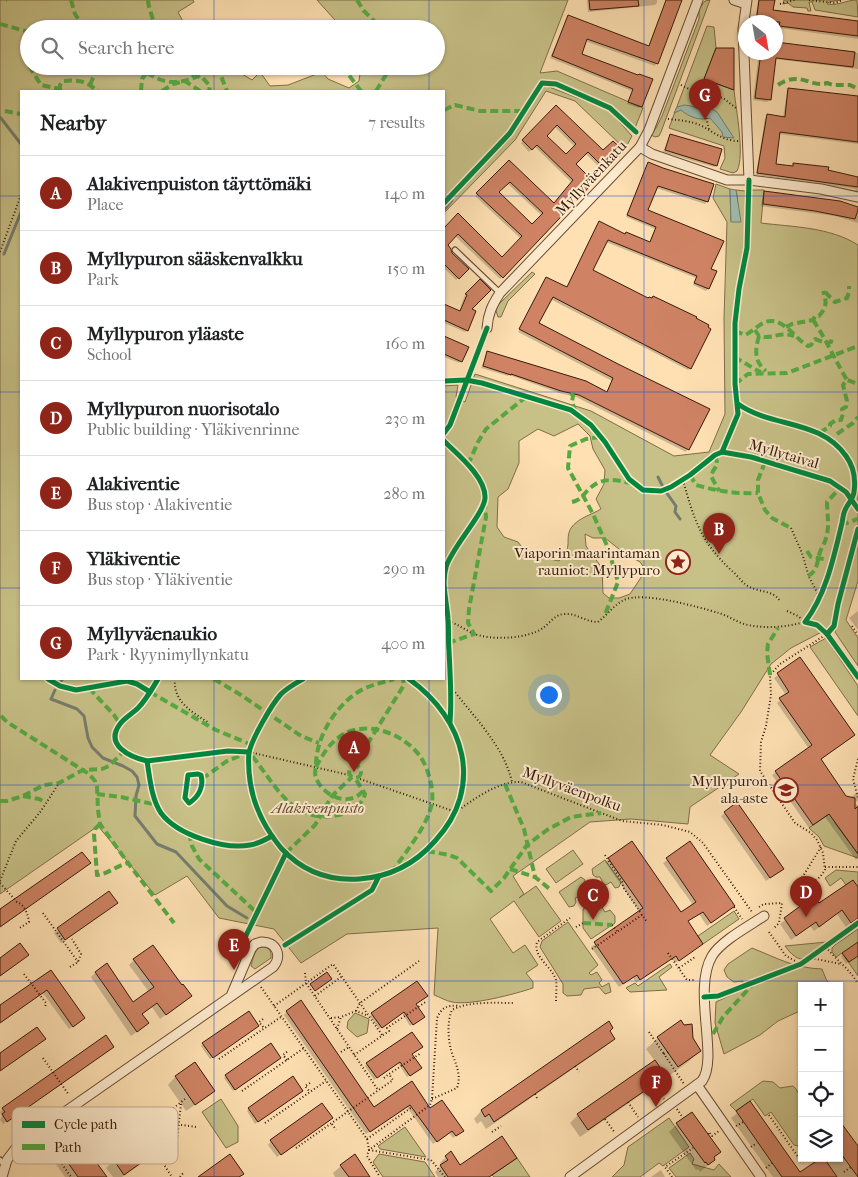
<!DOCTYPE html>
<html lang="en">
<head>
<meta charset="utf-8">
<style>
  body { margin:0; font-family:"IM FELL French Canon",serif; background:#f2f2f2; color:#202124 }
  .controls { position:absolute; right:15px; bottom:15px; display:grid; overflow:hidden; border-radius:0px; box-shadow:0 1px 4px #0004 }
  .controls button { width:45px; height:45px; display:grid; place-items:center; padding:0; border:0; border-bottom:1px solid #e0e0e0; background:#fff; color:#202124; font:25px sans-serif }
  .compass { position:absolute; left:738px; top:15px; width:45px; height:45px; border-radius:50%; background:#fff; box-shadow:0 1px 4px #0004; rotate:149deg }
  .you { position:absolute; left:548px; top:694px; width:18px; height:18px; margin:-12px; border:4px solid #fff; border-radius:50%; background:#1a73e8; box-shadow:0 0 0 8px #1a73e833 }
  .badge { display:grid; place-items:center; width:32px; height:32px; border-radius:50%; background:#8f2418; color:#fff; font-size:16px; font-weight:700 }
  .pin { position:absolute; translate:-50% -41px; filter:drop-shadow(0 1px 2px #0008) }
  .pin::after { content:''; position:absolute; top:26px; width:18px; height:15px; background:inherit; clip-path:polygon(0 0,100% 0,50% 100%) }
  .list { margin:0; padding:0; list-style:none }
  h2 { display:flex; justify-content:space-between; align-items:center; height:65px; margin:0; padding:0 20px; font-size:21px }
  h2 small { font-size:16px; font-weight:400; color:#757577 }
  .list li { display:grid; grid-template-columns:32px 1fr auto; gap:15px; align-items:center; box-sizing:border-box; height:75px; padding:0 20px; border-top:1px solid #e0e0e0 }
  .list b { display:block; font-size:19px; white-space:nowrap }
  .list p { margin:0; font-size:16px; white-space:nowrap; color:#757577 }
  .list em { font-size:16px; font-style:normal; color:#757577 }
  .icon { flex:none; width:28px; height:28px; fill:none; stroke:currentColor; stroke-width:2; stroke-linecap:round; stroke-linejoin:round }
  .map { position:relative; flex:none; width:858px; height:1177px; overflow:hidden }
  .search { position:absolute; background:#fff; box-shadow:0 1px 4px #0004; left:20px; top:20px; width:425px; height:55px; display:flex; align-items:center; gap:12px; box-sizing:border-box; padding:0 18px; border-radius:28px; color:#757577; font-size:19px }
  .panel { position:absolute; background:#fff; box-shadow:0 1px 4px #0004; left:20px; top:90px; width:425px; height:590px; border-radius:0px }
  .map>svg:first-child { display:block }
  .green { fill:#c7c087; stroke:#806d49; fill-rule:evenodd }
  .water { fill:#a0bdaf; stroke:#767c6d }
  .shadow { fill:#0003; fill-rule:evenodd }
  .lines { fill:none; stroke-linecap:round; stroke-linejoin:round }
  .stream { stroke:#767c6d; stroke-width:3 }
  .building { fill:#cf8364; stroke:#381a0b; fill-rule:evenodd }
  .lane-casing { stroke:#6a4c35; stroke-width:7 }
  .street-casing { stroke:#6a4c35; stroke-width:11 }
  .path { stroke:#381a0b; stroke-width:2; stroke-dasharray:1 2.5; stroke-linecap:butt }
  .lane { stroke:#feebcd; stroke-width:4.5 }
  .street { stroke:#feebcd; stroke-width:9 }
  .quiet { stroke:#55a941; stroke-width:4; stroke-dasharray:8 4; stroke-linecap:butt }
  .cycleway-casing { stroke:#feebcd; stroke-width:8 }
  .cycleway { stroke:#00873e; stroke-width:5 }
  .grid { fill:none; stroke:#1d4ed8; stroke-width:1; stroke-opacity:0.55 }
  .labels { text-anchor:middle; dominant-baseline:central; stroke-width:4; stroke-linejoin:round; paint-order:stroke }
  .street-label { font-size:15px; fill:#381a0b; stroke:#feebcd }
  .poi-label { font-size:15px; fill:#381a0b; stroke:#feebcd; text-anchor:end }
  .park-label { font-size:15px; font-style:italic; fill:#634c30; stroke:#feebcd }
  .key { fill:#feebcd; stroke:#c3ac93; stroke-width:1 }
  .key-label { font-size:14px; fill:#381a0b }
</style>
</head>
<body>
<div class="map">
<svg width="858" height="1177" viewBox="0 0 858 1177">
  <rect width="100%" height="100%" fill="#fee0b2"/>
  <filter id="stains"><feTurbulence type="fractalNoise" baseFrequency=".004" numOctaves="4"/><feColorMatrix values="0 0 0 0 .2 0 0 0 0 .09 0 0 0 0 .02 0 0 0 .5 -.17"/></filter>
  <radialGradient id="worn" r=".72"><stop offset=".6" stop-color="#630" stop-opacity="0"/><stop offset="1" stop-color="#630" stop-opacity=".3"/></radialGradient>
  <g class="green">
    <path d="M 0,0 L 193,0 L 194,2 L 178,12 L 187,29 L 29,29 L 29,66 L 229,66 L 252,80 L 260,72 L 270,86 L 288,85 L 322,72 L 328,79 L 349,88 L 359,81 L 361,66 L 436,66 L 436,29 L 343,29 L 317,0 L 568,0 L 540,73 L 557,71 L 643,108 L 635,128 C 627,124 618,112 610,106 L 556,82 L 542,81 L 544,85 L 609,110 L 632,136 L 625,149 L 575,101 L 546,91 L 515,140 L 444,213 L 444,91 L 21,91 L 21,679 L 444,679 L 444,386 L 458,385 L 456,397 L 465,402 L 475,374 L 591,411 L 674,456 L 709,452 L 725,414 L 724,318 L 727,222 L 713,198 L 716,184 L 730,189 L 731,221 L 739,214 C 737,206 738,198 736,190 L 745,191 L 746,222 L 750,222 L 751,190 L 764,190 L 761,223 C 793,227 830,227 858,245 L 858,581 L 846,620 L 858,638 L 858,666 L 835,632 L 837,624 L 791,648 L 771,664 L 741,712 L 710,755 L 739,774 L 690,807 L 688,824 L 631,819 L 590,822 L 513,876 L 524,894 L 519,898 L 536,886 L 561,921 L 539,937 L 514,901 L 490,919 L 513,953 L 525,945 L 538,965 L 526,973 L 533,982 L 533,988 C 515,994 470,1006 452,1002 C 446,1001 440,997 434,995 L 438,928 L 347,934 L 301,963 L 274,929 L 219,918 L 187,876 L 155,895 L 98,826 L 0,894 ZM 578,424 L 590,436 L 593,449 L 605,470 L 604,484 L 596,499 L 601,509 C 591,515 578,518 571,528 C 564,540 574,547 559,561 L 527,554 L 518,542 L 504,537 L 497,527 L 498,497 L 508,489 L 519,463 L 519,441 L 538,429 L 554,436 ZM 585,534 L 593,538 L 605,538 L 624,553 L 640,562 L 646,570 L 630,594 L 619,598 L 609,598 L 603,593 L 602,568 L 586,546 Z"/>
    <path d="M 710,0 L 661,132 L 659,136 L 655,137 L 651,135 L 656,128 L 662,116 L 699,19 L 699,9 L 705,1 Z"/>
    <path d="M 784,0 L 841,0 L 829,2 L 827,4 C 839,6 846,0 857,0 L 858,17 L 815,10 L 812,2 L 809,2 L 811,11 L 808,11 L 807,8 L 793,7 L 788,3 L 783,4 Z"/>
    <path d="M 707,26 L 714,27 L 716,48 L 704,79 L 734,90 C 736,110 745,155 737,171 L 733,173 L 720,169 L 725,158 L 724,146 L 669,128 Z"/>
    <path d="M 532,272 L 535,274 L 508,301 L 501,317 L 498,317 L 496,311 L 498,305 Z"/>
    <path d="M 826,638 L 858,686 L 858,716 L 810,647 Z"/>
    <path d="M 839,807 L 835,823 L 858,854 L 858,858 L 824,846 L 819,837 L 809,828 Z"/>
    <path d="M 573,850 L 583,864 L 556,883 L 546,869 Z"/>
    <path d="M 605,860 L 621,882 L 619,887 L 615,888 L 611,882 L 606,885 L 603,883 L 600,877 L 596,877 L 593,875 L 592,869 Z"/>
    <path d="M 836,870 L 858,872 L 858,887 L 846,885 L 841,878 L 830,886 L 825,878 Z"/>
    <path d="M 581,877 L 585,880 L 584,885 L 580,886 L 582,893 L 580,896 L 575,898 L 576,902 L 574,906 L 569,907 L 559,892 Z"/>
    <path d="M 588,906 L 594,909 L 596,907 L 601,906 L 605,912 L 610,910 L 615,916 L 615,923 L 591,939 L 583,928 L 583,909 Z"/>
    <path d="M 734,911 L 739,919 L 703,944 L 698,936 Z"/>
    <path d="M 568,922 L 598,965 L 589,973 L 591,975 L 597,972 L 602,980 L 599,983 L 602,987 L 609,983 L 611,992 L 605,994 L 599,987 L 584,989 L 581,995 L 567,996 L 563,993 L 563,984 L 540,947 L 542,941 Z"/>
    <path d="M 858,929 L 858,976 L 842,953 L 836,957 L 832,952 L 832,948 L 835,945 Z"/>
    <path d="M 833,937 L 833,940 L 808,959 C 797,961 791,954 785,946 L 827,942 Z"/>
    <path d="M 260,947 C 268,946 272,950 271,958 L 255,969 L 251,966 C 253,959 254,951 260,947 Z"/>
    <path d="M 752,948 C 777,958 794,968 822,969 L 826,979 L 831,986 L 802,986 L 802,1010 L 778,1021 L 760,1035 L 724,1054 L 715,1023 L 716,1002 L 739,991 L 743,981 L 734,982 L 727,977 L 724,970 L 728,964 Z"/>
    <path d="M 670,964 L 672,967 L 659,977 L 667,990 L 630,992 L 626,988 L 635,983 L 638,986 Z"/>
    <path d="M 355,1013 L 369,1019 L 367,1033 L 357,1037 L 347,1028 L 348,1021 Z"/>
    <path d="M 763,1081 L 773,1082 L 780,1088 L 793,1086 C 807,1097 802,1130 802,1147 L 794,1145 L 771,1112 L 765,1116 L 753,1099 L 736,1111 L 730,1105 Z"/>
    <path d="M 221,1099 L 238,1126 L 238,1142 L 226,1148 L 202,1112 Z"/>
    <path d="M 669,1118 L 689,1147 L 663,1166 L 659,1163 L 640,1177 L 612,1177 L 624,1165 L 628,1147 Z"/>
    <path d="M 405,1127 L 426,1157 L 380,1149 L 378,1146 Z"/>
    <path d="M 690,1153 L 694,1159 L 692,1164 L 714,1170 L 719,1164 L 731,1177 L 676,1177 L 669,1168 Z"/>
    <path d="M 379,1154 L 425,1162 L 435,1177 L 383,1177 L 373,1162 Z"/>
    <path d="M 517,1158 L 530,1177 L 494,1177 L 492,1175 Z"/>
  </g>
  <g class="water">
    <path d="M 684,105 L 691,106 L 704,111 L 710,108 L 717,112 L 734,138 L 723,137 L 722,132 L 710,118 C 699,121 689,117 681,110 L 674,113 L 677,107 Z"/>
    <path d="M 730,189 L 736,190 L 741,222 L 731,222 Z"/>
  </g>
  <g class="shadow">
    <path d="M 587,0 L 657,0 L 657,3 L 655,5 L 588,12 Z"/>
    <path d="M 666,0 L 681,0 L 655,66 L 585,41 L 580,54 L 638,76 L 641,106 L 639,108 L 627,104 L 632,91 L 550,58 L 568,16 L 648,47 Z"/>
    <path d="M 758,0 L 773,0 L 772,11 L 858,22 L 858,39 L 779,28 L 777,43 L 858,53 L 858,69 L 775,59 L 769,100 L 767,102 L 753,100 L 759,52 L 776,52 L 776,22 L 755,22 Z"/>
    <path d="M 732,49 L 733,90 L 704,80 L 716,50 Z"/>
    <path d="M 789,89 L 858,98 L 858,144 L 779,134 L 775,165 L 792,167 L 794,164 L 855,178 L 857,176 L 858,192 L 855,191 L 856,189 L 756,175 L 765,118 L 767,116 L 783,118 L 787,91 Z"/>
    <path d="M 556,106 L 603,152 L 622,151 L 603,171 L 585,153 L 574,164 L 592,182 L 500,279 L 455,236 L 446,245 L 451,254 L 467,269 L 456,280 L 444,268 L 444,229 L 458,215 L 502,258 L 521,239 L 475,196 L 509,162 L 554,204 L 572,183 L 534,146 L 529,152 L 521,143 ZM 554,126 L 575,147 L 566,156 L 545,136 ZM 507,183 L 542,216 L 532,226 L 498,193 Z"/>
    <path d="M 670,135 L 716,165 L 714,167 L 663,152 Z"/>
    <path d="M 647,166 L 707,201 L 705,204 L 656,188 L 647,211 L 710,269 L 708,289 L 706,291 L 693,285 L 696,278 L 606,242 L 591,270 L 690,368 L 688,370 L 550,299 L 538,324 L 708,410 L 686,452 L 576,397 L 559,393 L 509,375 L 508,376 L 481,368 L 488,352 L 606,393 L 612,381 L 518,332 L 544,281 L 566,288 L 597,225 L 649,243 L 655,229 L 626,217 Z"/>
    <path d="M 765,192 L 858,208 L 858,223 L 835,216 L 761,206 L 763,194 Z"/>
    <path d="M 480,281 L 470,310 L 467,330 L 465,332 L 444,323 L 444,306 L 459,312 L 464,297 Z"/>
    <path d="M 444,338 L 467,348 L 459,363 L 444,357 Z"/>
    <path d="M 858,611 L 858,630 L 849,618 Z"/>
    <path d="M 799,659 L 854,735 L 820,760 L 847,800 L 858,792 L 858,801 L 855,802 L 858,806 L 858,858 L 856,860 L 825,817 L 809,828 L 772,775 L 809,749 L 777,703 L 786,695 L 774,678 Z"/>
    <path d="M 737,804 L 779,872 L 766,881 L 721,816 Z"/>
    <path d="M 690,843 L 734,906 L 707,926 L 699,914 L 687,922 L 698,947 L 675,963 L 672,958 L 636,983 L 633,977 L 619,987 L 591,947 L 640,912 L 605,862 L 609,859 L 681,913 L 693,905 L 663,863 Z"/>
    <path d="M 858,889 L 858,918 L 846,927 L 837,914 L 814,931 L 810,926 L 791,940 L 780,924 L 814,898 L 819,905 Z"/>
    <path d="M 109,893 L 116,903 L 61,943 L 54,933 Z"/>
    <path d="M 858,943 L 858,955 L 846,964 L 841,956 Z"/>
    <path d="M 134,960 L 181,987 L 191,996 L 160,1019 L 152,1007 L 141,1015 L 142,1028 L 131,1036 L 91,977 L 95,973 L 133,1003 L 149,992 L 129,965 Z"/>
    <path d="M 50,972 L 79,1022 L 69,1029 L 43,993 L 0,1023 L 0,1007 Z"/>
    <path d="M 415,1004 L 421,1018 L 410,1026 L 402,1013 L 379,1029 L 370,1016 L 372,1014 Z"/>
    <path d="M 287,1012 L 374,1109 L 411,1083 L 430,1110 L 459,1134 L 453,1138 L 449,1133 L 433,1144 L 407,1107 L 366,1134 L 284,1015 Z"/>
    <path d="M 608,1023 L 608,1031 L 613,1038 L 606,1046 L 486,1129 L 481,1121 L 477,1124 L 474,1119 L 481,1111 Z"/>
    <path d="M 255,1028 L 210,1059 L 201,1046 L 203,1044 Z"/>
    <path d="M 658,1038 L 692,1038 L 700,1051 L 688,1062 L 666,1078 L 665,1075 L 656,1084 L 580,1137 L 570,1123 L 578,1115 L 655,1061 L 646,1049 Z"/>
    <path d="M 113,1047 L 3,1124 L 0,1120 L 2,1116 L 0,1112 L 3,1109 Z"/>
    <path d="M 411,1054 L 418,1070 L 407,1077 L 398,1063 L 374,1080 L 365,1066 L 367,1064 Z"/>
    <path d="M 280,1058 L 233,1091 L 224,1078 L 226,1076 Z"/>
    <path d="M 194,1064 L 213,1090 L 205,1098 L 186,1111 L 168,1085 L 175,1077 Z"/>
    <path d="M 300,1093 L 255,1124 L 247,1111 L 249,1109 Z"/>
    <path d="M 750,1103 L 800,1174 L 823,1158 L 839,1158 L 839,1131 L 858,1148 L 858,1177 L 773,1177 L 731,1118 Z"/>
    <path d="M 328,1121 L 277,1157 L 268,1145 L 271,1141 Z"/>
    <path d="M 677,1124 L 719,1152 L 713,1158 L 714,1160 L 700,1172 L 698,1169 L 696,1170 L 669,1132 Z"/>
    <path d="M 55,1144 L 103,1177 L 65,1177 L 47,1152 Z"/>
    <path d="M 172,1147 L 154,1161 L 151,1157 L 122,1177 L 113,1177 L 106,1168 L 114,1160 Z"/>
    <path d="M 446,1157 L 460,1167 L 515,1158 L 490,1177 L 438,1177 L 435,1172 L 442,1165 L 440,1163 Z"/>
    <path d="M 341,1166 L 369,1177 L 335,1177 L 333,1173 Z"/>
    <path d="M 661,1170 L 665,1177 L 651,1177 Z"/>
  </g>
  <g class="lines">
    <g class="stream">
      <path d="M 0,117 L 21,144"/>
      <path d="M 444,210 L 452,200"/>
      <path d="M 4,254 L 21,212"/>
      <path d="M 658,477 L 663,487"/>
      <path d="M 666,492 L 676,506 L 675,512 L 680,519"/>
      <path d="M 61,681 L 63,679"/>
      <path d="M 55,690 L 51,699 L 77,709 L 84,716 L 88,738 L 92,747 L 103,758 L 123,766 L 132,771 L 137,777 L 139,785 L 136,796 L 135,816 L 157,844 L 176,852 L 227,906 L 247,918"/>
    </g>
  </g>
  <g class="building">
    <path d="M 589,0 L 638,0 L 639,6 L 590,10 Z"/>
    <path d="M 666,0 L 682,0 L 658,64 L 587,39 L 582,54 L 638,75 L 639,74 L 653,79 L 642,107 L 628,102 L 633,89 L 552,56 L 568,15 L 649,46 Z"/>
    <path d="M 759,0 L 775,0 L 773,10 L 858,21 L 858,36 L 779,26 L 780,22 L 756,22 Z"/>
    <path d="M 776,42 L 855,52 L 853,67 L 776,58 L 771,100 L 755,98 L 761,52 L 776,52 Z"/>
    <path d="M 716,48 L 734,48 L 734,90 L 704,79 Z"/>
    <path d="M 788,88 L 858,96 L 858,142 L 780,132 L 776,164 L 793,166 L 793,163 L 829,167 L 828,170 L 858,177 L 858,187 L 757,173 L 767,114 L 785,117 Z"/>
    <path d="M 556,105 L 603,150 L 613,141 L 624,151 L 606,170 L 588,152 L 576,164 L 594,182 L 503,278 L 458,234 L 448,245 L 451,249 L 452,253 L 469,269 L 459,279 L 444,264 L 444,228 L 458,213 L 502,257 L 522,236 L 476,193 L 509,160 L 554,203 L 573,180 L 537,145 L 532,150 L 522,140 ZM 557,125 L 576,144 L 566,154 L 547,136 ZM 510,182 L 543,213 L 532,224 L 499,192 Z"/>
    <path d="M 670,134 L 722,149 L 717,166 L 665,150 Z"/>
    <path d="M 648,162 L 663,168 L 714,184 L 708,202 L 658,186 L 648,210 L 724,241 L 711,269 L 717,271 L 709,289 L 694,283 L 697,276 L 608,240 L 593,270 L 648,298 L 649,297 L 652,298 L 653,296 L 697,317 L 696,318 L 709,325 L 708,327 L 711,329 L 691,369 L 553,297 L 539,323 L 620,365 L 710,409 L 689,450 L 579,395 L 561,391 L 511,374 L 511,375 L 483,366 L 487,351 L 586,381 L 607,392 L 613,378 L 519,329 L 546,277 L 567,287 L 599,221 L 625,234 L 626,232 L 650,242 L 656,227 L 627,215 Z"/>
    <path d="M 764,191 L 840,201 L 858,207 L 858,210 L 855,219 L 815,211 L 763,204 Z"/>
    <path d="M 480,279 L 491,290 L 472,309 L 476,311 L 468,331 L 444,320 L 444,304 L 460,311 L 467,295 L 465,294 Z"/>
    <path d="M 444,336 L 469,347 L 462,362 L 444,354 Z"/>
    <path d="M 800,657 L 855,735 L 821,759 L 846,796 L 855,798 L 855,809 L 858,806 L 858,854 L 829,814 L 813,825 L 775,771 L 812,745 L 779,698 L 789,692 L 777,673 Z"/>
    <path d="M 737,802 L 784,869 L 770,878 L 724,812 Z"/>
    <path d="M 632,841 L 681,912 L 696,902 L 666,858 L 690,841 L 735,906 L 711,923 L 703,912 L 688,921 L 703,944 L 679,961 L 676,956 L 640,980 L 637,975 L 623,984 L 594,942 L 643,908 L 608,858 Z"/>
    <path d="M 82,852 L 91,863 L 0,927 L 0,909 Z"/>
    <path d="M 853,880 L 858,887 L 858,918 L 851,923 L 842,910 L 819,927 L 816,922 L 796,936 L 784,918 L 814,896 L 819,903 Z"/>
    <path d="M 109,891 L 118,903 L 65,940 L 57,928 Z"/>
    <path d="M 858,942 L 858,956 L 849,962 L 842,953 Z"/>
    <path d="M 20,943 L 29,955 L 0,976 L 0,958 Z"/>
    <path d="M 153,945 L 182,985 L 183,984 L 192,996 L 166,1015 L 157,1003 L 142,1014 L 149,1023 L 137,1032 L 95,972 L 107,963 L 133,1002 L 154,987 L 133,959 Z"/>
    <path d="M 51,970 L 85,1018 L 73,1027 L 47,990 L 0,1023 L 0,1005 Z"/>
    <path d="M 327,972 L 332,979 L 315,991 L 310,984 Z"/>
    <path d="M 417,981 L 428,996 L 416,1004 L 425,1017 L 413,1025 L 404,1012 L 382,1028 L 371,1013 Z"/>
    <path d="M 301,1000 L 374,1107 L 412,1081 L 430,1108 L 442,1100 L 464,1131 L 456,1136 L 452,1131 L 437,1142 L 410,1105 L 370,1132 L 286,1011 Z"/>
    <path d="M 249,1011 L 259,1026 L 213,1058 L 202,1043 Z"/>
    <path d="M 681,1020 L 684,1025 L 692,1024 L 693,1038 L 701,1051 L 678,1067 L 657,1037 Z"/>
    <path d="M 609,1021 L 613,1028 L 610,1031 L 615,1039 L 494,1122 L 489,1114 L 485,1117 L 481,1110 Z"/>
    <path d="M 37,1027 L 46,1039 L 0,1071 L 0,1053 Z"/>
    <path d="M 412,1032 L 423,1047 L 412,1054 L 422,1068 L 410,1076 L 400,1062 L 377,1078 L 366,1063 Z"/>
    <path d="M 106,1035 L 114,1047 L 7,1122 L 2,1114 L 5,1112 L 2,1108 Z"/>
    <path d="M 271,1043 L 281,1058 L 235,1090 L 225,1075 Z"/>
    <path d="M 655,1060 L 666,1076 L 588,1130 L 577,1114 Z"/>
    <path d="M 195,1062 L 215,1091 L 195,1105 L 175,1076 Z"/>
    <path d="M 293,1076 L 303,1091 L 258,1122 L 248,1108 Z"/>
    <path d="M 750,1101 L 800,1172 L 821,1158 L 824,1158 L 837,1177 L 782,1177 L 736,1111 Z"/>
    <path d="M 322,1103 L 333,1118 L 281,1155 L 270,1140 Z"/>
    <path d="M 692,1112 L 721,1152 L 714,1157 L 715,1160 L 708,1165 L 706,1162 L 705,1163 L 676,1123 Z"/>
    <path d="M 839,1120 L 858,1146 L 858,1177 L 839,1151 Z"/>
    <path d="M 160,1127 L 173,1147 L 162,1155 L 159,1150 L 124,1175 L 113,1159 Z"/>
    <path d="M 73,1130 L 107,1177 L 78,1177 L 54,1143 Z"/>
    <path d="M 502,1136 L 517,1158 L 489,1177 L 448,1177 L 440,1165 L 448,1160 L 445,1156 L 451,1151 L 460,1165 Z"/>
    <path d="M 230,1154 L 244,1174 L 239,1177 L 198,1177 Z"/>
    <path d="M 355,1154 L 370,1177 L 349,1177 L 340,1165 Z"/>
  </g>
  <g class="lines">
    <defs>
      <g id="lane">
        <path d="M 455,250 L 500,293"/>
        <path d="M 0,1160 L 5,1166"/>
      </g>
      <g id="street">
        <path d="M 734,0 L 746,4"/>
        <path d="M 747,0 L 743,29 L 749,180"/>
        <path d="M 640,147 L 652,154 L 727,180 L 749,180 L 821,189 L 858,197"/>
        <path d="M 487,328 C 488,314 492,305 500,293 L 640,147 L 649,130 L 698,0"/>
        <path d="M 697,1085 L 761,1177"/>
        <path d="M 2,1177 L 7,1160 L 19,1144 L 273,967 C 283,956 276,941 261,942 L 255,944 L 251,949 L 231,996"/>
        <path d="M 570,1177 L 702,1081 C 719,1058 692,990 712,956 C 721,941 749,926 764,916"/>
      </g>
    </defs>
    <use href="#lane" class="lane-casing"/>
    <use href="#street" class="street-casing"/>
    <g class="path">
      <path d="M 809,0 L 835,3 L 843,0"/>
      <path d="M 780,4 L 795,0"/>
      <path d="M 708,81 L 702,102 L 709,129"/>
      <path d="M 681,85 L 695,92 L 723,98 L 736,108"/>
      <path d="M 668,119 C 679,120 690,121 700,125 C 714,132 723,141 739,141"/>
      <path d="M 0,252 L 21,195"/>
      <path d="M 683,480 C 694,520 701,542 732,571 C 737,575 741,581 746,585 C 758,593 772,589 780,601"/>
      <path d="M 791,528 L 802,553 L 809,577 L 820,598"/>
      <path d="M 787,611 L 798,616 L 805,622"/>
      <path d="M 448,621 C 457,624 464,629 472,633 C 490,641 527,639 543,628 C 550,623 555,614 565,614 C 576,613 586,622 598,622 C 607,615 614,605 624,600 C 643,591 698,607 719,613 C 729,616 738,623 748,625 C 767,629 786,627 805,622"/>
      <path d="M 852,626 L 858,635"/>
      <path d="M 175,679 C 173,702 192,712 209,723"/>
      <path d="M 451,687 C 473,716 504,746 512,782"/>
      <path d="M 249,752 L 349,775"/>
      <path d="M 858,759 L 853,779 L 858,798"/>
      <path d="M 360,779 L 456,812 C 474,799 498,781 521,782 L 622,821 L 663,825 L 690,832 L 703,843 L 752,912"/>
      <path d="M 605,855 L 623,883 L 623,887 L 647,922"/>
      <path d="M 825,867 L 858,867"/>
      <path d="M 0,881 L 16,841 L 41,811 L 59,783"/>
      <path d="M 0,883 L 17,902 C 25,905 28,915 29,922 L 18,929"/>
      <path d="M 804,888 L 820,877 L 825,870 L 823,853 L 817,840 L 811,833 L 795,823 L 760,771 L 761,742 L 766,726 L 771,695 L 770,675 L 780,664 L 827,634"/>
      <path d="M 799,891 L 800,881 L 821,847"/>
      <path d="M 734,907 L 742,919"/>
      <path d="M 759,907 L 764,904 L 782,903 L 779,923 L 773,929"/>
      <path d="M 43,913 L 78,962"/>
      <path d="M 612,925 L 617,931"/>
      <path d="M 576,927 L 583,923"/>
      <path d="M 769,932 L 786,956 L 801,964"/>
      <path d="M 826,947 C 836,960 850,969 858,984"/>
      <path d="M 592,949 L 642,915"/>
      <path d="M 668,953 L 687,980 L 696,980"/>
      <path d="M 811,958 L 841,964"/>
      <path d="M 70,967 L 78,962 L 81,954 L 72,939"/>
      <path d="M 679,968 L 695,957"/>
      <path d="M 305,973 L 306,983 L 378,1090"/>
      <path d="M 24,974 L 46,1003 L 45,1008"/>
      <path d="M 261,987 L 367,1139 L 369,1150 L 367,1156 L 380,1177"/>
      <path d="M 315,996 L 341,977"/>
      <path d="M 556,1001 C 556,994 557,986 556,980 C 552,966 533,958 537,942 L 570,918"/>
      <path d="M 274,1006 L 333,964 L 382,1035"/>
      <path d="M 356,1011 L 360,1003 L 419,961"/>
      <path d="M 331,1018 L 341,1017"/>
      <path d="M 263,1019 L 259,1022 L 264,1028"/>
      <path d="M 337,1029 L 341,1017 L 356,1011 L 366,1015"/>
      <path d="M 649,1032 L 664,1054"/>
      <path d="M 341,1052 L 349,1047"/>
      <path d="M 668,1052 L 664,1054 L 684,1084"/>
      <path d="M 354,1055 L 389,1031 L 387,1028 L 427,1001"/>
      <path d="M 43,1058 L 69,1095"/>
      <path d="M 219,1059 L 281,1017"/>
      <path d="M 287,1060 L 283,1055 L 288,1051"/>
      <path d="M 575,1066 L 579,1072"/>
      <path d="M 384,1078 L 389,1074"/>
      <path d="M 310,1083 L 305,1086 L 310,1092"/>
      <path d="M 654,1084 L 664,1099"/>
      <path d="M 242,1091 L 304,1048"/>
      <path d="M 535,1094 L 538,1100"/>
      <path d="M 432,1099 L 457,1088 C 462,1074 455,1063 451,1050 C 448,1038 447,1021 452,1010 C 469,1001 493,1003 513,1003"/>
      <path d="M 628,1102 L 638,1117"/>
      <path d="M 181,1104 L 176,1148 L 157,1121 L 185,1099"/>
      <path d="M 677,1109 L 683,1118"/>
      <path d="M 142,1112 C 151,1124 181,1124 196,1127"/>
      <path d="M 769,1115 L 803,1164"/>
      <path d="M 605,1119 L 615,1133"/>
      <path d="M 265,1123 L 326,1081"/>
      <path d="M 332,1124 L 336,1130"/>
      <path d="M 736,1126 L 743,1122"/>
      <path d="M 492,1132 L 501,1126"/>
      <path d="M 708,1134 L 709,1132 L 712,1136 L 719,1131"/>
      <path d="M 44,1138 L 71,1177"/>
      <path d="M 367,1139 L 412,1107"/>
      <path d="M 751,1147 L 757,1143"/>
      <path d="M 296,1148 L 393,1080 L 389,1074 L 421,1053"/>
      <path d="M 161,1160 L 172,1177"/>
      <path d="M 766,1168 L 772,1163"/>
      <path d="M 844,1172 L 851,1167"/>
      <path d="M 180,1177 L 184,1172"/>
      <path d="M 445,1177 L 431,1160 L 369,1150 L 430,1105 L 432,1099 L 437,1018 C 442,1007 447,1005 459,1006"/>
      <path d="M 672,1177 L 665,1167 L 693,1148"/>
    </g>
    <use href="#lane" class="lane"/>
    <use href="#street" class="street"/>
    <g class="quiet">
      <path d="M 6,0 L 7,0"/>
      <path d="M 71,0 L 75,14 L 85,29"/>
      <path d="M 148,0 C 148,7 154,20 155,29"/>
      <path d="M 357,0 L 364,11 L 378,25 L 378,29"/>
      <path d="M 0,24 L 29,32"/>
      <path d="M 29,66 L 41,85 L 60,89"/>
      <path d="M 137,66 C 145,71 155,79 165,81 C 183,85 201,76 216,66"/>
      <path d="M 184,66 C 187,75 194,76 202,77 L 210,86 L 209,91"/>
      <path d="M 217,66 L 227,91"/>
      <path d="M 342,66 L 361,91"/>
      <path d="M 90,85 L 98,66"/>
      <path d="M 778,85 C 800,70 810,88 827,83 L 833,85 L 850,85 L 858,89"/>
      <path d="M 60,91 L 60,85 L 63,81 C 72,80 84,80 91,86 C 94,88 96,90 98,91"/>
      <path d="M 141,91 L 142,79 L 147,72"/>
      <path d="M 162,91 L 173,84 L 185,81 L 200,91"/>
      <path d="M 376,91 L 389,70 L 389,66"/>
      <path d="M 444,110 L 455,105 L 480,111 L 523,111"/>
      <path d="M 5,111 L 21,114"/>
      <path d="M 825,292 L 835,302 L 847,298 L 849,292 L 849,286"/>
      <path d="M 813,320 C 826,339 835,360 847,380"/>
      <path d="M 786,327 L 792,324 L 813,320 L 815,316 L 819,316 C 827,307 827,301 823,291"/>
      <path d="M 755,330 L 759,336 C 774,340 777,331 794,336"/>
      <path d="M 735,331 L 745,335 C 752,332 758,325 765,322 C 783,316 794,338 808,346 L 811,345 L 815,339 L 826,343 L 831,342 L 832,337"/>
      <path d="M 759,336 C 755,350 754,362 766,371"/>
      <path d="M 734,358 C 744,361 751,368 761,372"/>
      <path d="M 735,384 L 748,374 L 787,373 L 858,346"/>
      <path d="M 571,393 L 573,396 L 572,402 L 576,413"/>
      <path d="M 820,433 L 830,426 L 830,424 L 836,420 L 841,420 L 843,414 L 842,409 L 846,407 L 847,401 L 843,385 L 847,380 L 858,384"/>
      <path d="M 837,434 L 853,423 L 858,417"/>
      <path d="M 600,437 L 586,439 L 570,446 L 568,468 L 593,514 L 608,548 L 618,582 L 604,617"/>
      <path d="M 715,455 C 720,467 714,466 711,476 L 719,491"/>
      <path d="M 765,462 L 758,480 L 758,493 L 765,510 L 772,518 L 791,528"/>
      <path d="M 468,465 L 478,442 L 486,429 L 527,396"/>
      <path d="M 690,475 L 696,485 C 717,491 736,494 758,493"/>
      <path d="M 572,502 C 581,500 582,496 588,490 C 602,476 615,480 631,483"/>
      <path d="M 841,525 L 858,519"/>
      <path d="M 807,551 L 811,557 L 824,559"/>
      <path d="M 808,576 C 818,571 817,561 820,552 C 822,547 825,543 826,538 C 830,525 827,515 827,502 L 840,488"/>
      <path d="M 448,643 L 474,634 L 468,623 L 469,609 L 486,517 L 485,506"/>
      <path d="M 770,675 L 767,653 L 768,644 L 778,628"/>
      <path d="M 214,679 L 241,695 L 301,736 L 319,743"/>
      <path d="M 89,688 L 114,715 L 120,724"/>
      <path d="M 150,692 L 216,730 L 252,745"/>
      <path d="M 1,716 L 7,722 L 89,774 L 95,781 L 97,787 L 98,810 L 100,824 L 128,863"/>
      <circle cx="355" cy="772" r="6"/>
      <path d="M 357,766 L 363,751 L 404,685 L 403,679"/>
      <path d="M 316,767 C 322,756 328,745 339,737 C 364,719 402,732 420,756 C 428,768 434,788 432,803 C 429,823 406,852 394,869"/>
      <path d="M 202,779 L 227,761 L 249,752 C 276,784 291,827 343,814 C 352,812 362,805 365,794 L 355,778"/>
      <path d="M 505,784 L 524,829 L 535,877 L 552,891"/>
      <path d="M 363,791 C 349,808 323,796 316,778 C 314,773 316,768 316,763 C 317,736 335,707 358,692 C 369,685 382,683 394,679"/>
      <path d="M 97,794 L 121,797 L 157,805"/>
      <path d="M 23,796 L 39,799 L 46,803"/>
      <path d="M 0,801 L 7,801 L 23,796 L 44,785 L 59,783 L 83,770 L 102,769 L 109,766 L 123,752"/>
      <path d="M 100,824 L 95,829 L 94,834 L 97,875 C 108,874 116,866 128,863 L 174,923"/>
      <path d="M 189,833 L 192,846 L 199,859 L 257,913"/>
      <path d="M 427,851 L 449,855 L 457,858 L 491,891 L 504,878 L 527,845 L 547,830 L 571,817 L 601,813"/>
      <path d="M 286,853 L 315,825 L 332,796 L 352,777"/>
      <path d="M 510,869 L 535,877"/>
      <path d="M 583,923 L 612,925"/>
      <path d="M 713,1034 L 723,1017 L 752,985"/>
    </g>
    <defs>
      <g id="cycleway">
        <path d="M 444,203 L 510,133 L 542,83 L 556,84 L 610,108 L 636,132"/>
        <path d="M 444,381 L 466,380 L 482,383 L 571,410 L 591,425 L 605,442 L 629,479 L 643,490 L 661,491 L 671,487 L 690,475 L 715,455 L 722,452 L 751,457 L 830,481 L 846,492 L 858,509"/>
        <path d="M 738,404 C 772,428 820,419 846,456 C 854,467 856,478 854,492 C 853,499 849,502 846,508 C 843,513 843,518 842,523 C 834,556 826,595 805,622 L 817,625 L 827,634 L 858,677"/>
        <path d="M 444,433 L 450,425 L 487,328"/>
        <path d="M 444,441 C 457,454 486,477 485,498 C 484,514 452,547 446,567 C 441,584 447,602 448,619 C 449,629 448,640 449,650 C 450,674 452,697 450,722"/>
        <path d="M 722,452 L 738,414 L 735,384 L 735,323 L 739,289 L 747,248 L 749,180"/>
        <path d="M 827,634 L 834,626 L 838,604 L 858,529"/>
        <path d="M 48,679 L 60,686 L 76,690 L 127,681 L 137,684 L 150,692"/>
        <path d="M 158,679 C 152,689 146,700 138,708 C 132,714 124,718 120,724 C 104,745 130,757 147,761 L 228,751 L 249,752"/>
        <path d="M 303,679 C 296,683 287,688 281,694 C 272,704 251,740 249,753 C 248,760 249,766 249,772 C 251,801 263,826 281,848 C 302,871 329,881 359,879 C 389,877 415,864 435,841 C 485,787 465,719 409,679"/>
        <path d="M 147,761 C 150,778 151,798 161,813 C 177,835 225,850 250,845 C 258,844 265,840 272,836"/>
        <path d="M 198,774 L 201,775 C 204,786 199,797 189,803 L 185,798 L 188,775 Z"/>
        <path d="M 285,945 L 372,890 L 379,876"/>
        <path d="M 238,952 L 286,853"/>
        <path d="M 704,997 L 718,996 L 801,964 L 858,923"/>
      </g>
    </defs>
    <use href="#cycleway" class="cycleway-casing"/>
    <use href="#cycleway" class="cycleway"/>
  </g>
  <path class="grid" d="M 214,0 L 214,29M 429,0 L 429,29M 644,0 L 644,1177M 214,66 L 214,91M 429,66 L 429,91M 0,196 L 21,196M 444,196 L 858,196M 0,392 L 21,392M 444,392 L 858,392M 0,588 L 21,588M 444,588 L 858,588M 214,679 L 214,1177M 429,679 L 429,1177M 0,785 L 858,785M 0,981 L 858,981"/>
  <defs>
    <symbol id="sight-ring" viewBox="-11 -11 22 22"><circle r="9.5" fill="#feebcd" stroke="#8f2418" stroke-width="1.5"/><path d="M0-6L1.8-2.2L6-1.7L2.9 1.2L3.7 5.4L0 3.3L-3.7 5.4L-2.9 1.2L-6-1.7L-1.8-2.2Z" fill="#8f2418"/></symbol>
    <symbol id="school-ring" viewBox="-11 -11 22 22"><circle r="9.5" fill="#feebcd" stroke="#8f2418" stroke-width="1.5"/><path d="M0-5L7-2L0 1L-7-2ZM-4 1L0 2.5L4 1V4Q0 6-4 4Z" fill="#8f2418"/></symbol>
  </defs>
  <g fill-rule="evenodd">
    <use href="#sight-ring" x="664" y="548" width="28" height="28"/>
    <use href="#school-ring" x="772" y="776" width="28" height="28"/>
  </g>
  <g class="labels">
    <g class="street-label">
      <text transform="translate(591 178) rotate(-47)">Myllyväenkatu</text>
      <text transform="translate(784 454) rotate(16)">Myllytaival</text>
      <text transform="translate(572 789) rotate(20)">Myllyväenpolku</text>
    </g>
    <g class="poi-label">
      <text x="660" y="553">Viaporin maarintaman<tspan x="660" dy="17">rauniot: Myllypuro</tspan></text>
      <text x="768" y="781">Myllypuron<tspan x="768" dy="17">ala-aste</tspan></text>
    </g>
    <g class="park-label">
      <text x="318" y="808">Alakivenpuisto</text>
    </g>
  </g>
  <rect x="12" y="1107" width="166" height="57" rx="8" class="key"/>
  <rect x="22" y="1121" width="23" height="7" fill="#00873e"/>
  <rect x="22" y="1144" width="23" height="6" fill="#55a941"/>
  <g class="key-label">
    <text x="54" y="1129">Cycle path</text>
    <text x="54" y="1152">Path</text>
  </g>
  <rect width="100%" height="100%" filter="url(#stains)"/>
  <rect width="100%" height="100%" fill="url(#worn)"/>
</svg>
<div class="controls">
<button>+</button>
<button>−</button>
<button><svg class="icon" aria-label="locate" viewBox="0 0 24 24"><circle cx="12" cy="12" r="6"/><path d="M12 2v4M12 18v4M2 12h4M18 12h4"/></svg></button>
<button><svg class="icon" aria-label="layers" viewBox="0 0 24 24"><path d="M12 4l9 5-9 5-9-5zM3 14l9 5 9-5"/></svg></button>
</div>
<svg class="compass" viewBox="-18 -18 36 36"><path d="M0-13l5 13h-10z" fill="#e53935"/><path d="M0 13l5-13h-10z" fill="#757577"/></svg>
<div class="you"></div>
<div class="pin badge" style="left:354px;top:772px">A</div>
<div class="pin badge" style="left:719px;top:554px">B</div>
<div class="pin badge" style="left:593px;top:920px">C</div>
<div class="pin badge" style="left:806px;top:917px">D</div>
<div class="pin badge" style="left:234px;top:970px">E</div>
<div class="pin badge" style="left:656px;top:1107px">F</div>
<div class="pin badge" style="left:705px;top:120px">G</div>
<div class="search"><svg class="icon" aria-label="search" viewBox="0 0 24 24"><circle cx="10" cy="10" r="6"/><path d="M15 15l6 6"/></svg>Search here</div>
<section class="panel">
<h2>Nearby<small>7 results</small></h2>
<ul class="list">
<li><span class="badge">A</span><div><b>Alakivenpuiston täyttömäki</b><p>Place</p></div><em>140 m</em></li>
<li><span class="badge">B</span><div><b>Myllypuron sääskenvalkku</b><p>Park</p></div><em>150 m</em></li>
<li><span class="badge">C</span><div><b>Myllypuron yläaste</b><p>School</p></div><em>160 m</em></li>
<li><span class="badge">D</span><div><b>Myllypuron nuorisotalo</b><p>Public building · Yläkivenrinne</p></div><em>230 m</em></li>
<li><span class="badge">E</span><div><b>Alakiventie</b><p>Bus stop · Alakiventie</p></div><em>280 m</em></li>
<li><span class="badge">F</span><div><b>Yläkiventie</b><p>Bus stop · Yläkiventie</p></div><em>290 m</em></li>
<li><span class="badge">G</span><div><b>Myllyväenaukio</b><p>Park · Ryynimyllynkatu</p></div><em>400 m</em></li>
</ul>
</section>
</div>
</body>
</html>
